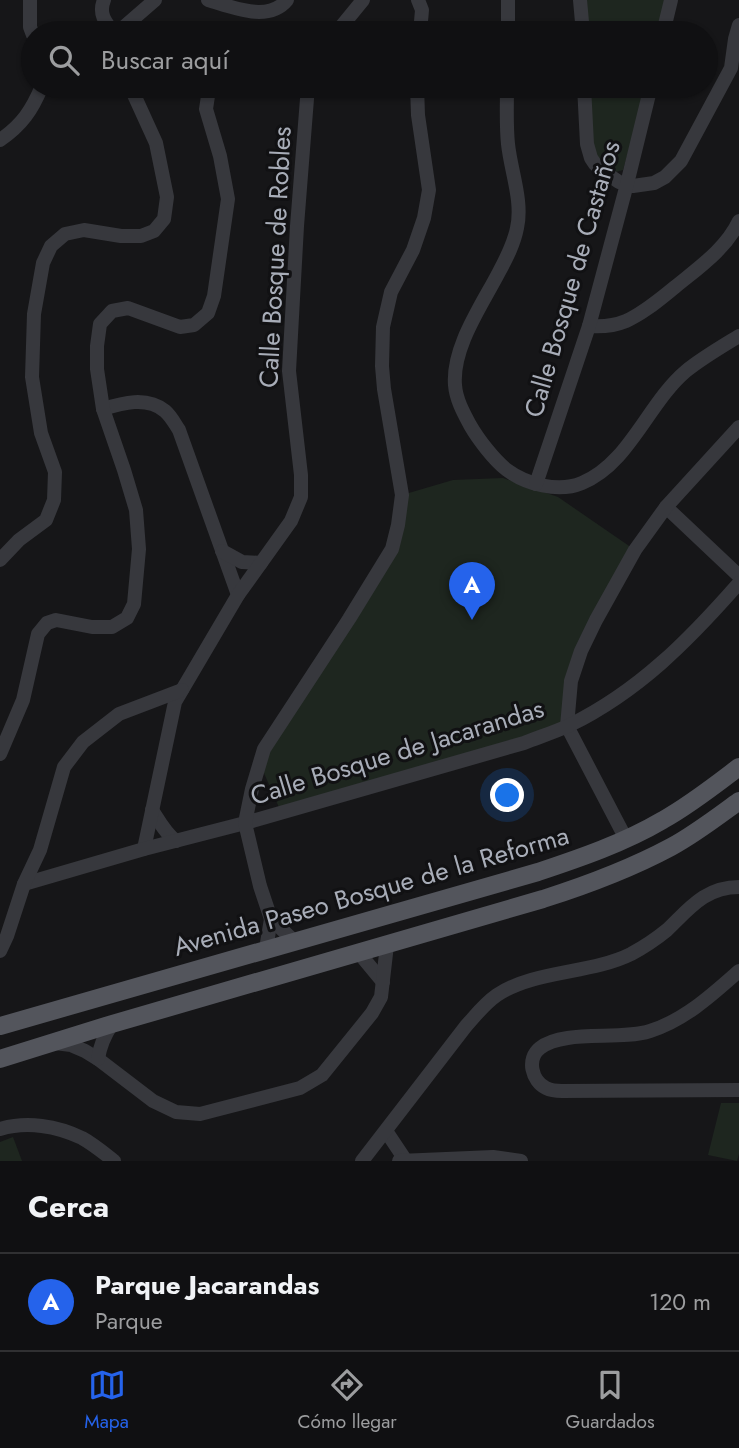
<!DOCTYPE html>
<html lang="es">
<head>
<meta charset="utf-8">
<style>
  body { margin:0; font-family:Jost,sans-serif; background:#19191b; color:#f1f3f6 }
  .you { position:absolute; left:508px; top:796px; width:24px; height:24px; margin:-18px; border:5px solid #fff; border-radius:50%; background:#1a73e8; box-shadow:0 0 0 10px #1a73e833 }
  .badge { display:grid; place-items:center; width:46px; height:46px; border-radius:50%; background:#2563eb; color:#fff; font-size:23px; font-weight:700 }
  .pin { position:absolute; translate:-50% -58px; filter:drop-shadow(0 2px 4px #0008) }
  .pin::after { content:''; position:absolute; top:37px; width:24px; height:21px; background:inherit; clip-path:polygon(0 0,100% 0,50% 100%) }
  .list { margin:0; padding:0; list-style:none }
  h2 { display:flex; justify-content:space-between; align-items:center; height:91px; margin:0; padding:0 28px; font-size:30px }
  h2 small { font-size:23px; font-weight:400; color:#9c9d9f }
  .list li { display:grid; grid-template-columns:46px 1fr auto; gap:21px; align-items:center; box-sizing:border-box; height:98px; padding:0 28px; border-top:2px solid #303032 }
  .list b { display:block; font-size:26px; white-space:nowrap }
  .list p { margin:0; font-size:23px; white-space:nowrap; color:#9c9d9f }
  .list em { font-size:23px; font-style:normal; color:#9c9d9f }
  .icon { flex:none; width:38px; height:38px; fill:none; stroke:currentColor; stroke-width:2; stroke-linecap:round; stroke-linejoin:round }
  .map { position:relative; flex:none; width:739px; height:1161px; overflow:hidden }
  .search { position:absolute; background:#101012; box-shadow:0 2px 5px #0004; left:21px; right:21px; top:21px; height:77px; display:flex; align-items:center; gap:18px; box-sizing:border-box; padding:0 24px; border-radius:38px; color:#9c9d9f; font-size:26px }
  .sheet { height:189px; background:#101012 }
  nav { display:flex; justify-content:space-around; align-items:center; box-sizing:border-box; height:98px; border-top:2px solid #303032; background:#101012; font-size:19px; color:#9c9d9f }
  nav a { display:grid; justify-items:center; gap:4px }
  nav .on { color:#2563eb }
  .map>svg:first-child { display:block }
  .green { fill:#1e261f }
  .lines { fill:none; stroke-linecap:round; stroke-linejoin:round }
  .minor { stroke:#37383d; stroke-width:14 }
  .major { stroke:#53555c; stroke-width:18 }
  .labels { text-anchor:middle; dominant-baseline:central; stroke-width:6; stroke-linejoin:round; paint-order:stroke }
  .street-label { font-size:26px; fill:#a8adb8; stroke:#111113 }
</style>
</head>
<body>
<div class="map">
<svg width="739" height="1161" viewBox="0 0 739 1161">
  <rect width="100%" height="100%" fill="#161618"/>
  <g class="green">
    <path d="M 583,0 L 667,0 L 659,33 L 586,33 Z"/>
    <path d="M 587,86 L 647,86 L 623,170 L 616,172 L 594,157 Z"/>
    <path d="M 503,478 L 558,497 L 635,550 L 580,655 L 567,726 L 281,812 L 260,764 L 392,549 L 402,495 L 453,480 Z"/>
    <path d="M 721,1103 L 739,1103 L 739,1154 L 737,1161 L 708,1155 Z"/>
    <path d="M 13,1137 L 22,1161 L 0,1161 L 0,1142 Z"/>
  </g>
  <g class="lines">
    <g class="minor">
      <path d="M 30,0 L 30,27 L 33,35"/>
      <path d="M 104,0 C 98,14 106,23 114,33"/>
      <path d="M 208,0 C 232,7 268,23 287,0"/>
      <path d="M 418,0 L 422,10 L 420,33"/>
      <path d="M 580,0 L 583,33"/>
      <path d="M 117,33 L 155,0"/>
      <path d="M 336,33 L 363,0"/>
      <path d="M 508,33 L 508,0"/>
      <path d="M 663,33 L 671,0"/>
      <path d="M 507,86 C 507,105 506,125 508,144 C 511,172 523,201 517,228 C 514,244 506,259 499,272 C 482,305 452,347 455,385 C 456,399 463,412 470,425 C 478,439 494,460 507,470 C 526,484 558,493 582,483 C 629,464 648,403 686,371 C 702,358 721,347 739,336"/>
      <path d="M 584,86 L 587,144 L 591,158 L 595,164 L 600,169 L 619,182 L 633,186 L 654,183 L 665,177 L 681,161 L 731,68 L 735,39 L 739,25"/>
      <path d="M 0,140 C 22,125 32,110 42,86"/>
      <path d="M 589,326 C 602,327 614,326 626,321 C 644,313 660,299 675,287 C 698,268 726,249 739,221"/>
      <path d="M 103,409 C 122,403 147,396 165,411 C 171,416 175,424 179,430 L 238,595"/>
      <path d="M 536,484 L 589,326 L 627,184 L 651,86"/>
      <path d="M 666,507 L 739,576"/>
      <path d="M 222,551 L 242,562 L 261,563"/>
      <path d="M 0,560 L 19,540 L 46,520 L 54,500 L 55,472 L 41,433 L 32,377 L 34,314 L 43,263 L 51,246 L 65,234 L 84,230 L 121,236 L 141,236 L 154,231 L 164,219 L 167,197 L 156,143 L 130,86"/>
      <path d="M 0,754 L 23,700 L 38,634 L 47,623 L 56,620 L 92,627 L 112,627 L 127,618 L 134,604 L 139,549 L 136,510 L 124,470 L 103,409 L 97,369 L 97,346 L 100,324 L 112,311 L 128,308 L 180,327 L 194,325 L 208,313 L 214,296 L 228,199 L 220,156 L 206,109 L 208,96 L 213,86"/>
      <path d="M 152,810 C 159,821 166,834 176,841"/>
      <path d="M 626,839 L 567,726 L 571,681 L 581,651 L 596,620 L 635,550 L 666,507 L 739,427"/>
      <path d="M 144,849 L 175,702 L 238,595 L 291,521 L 301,497 L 301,475 L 289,371 L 297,226 L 308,86"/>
      <path d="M 24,884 L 144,849 L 245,823 L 524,743 C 539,737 555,732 570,725 C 639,691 689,640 739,583"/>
      <path d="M 294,941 L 271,919 L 260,886 L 245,823 L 252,789 L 264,749 L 349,619 L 392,549 L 398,525 L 402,495 L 384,389 L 382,366 L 383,327 L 391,292 L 413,250 L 424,218 L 429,190 L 418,115 L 417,86"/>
      <path d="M 266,949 L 271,919"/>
      <path d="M 0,951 L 7,936 L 24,884 L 40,850 L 64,767 L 83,742 L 119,714 L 182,690"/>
      <path d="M 359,953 L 383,982"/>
      <path d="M 739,971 C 713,994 685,1020 650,1031 C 619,1041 564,1029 540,1048 C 526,1059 532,1081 546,1088 C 550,1090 557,1091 562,1091 L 739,1090"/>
      <path d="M 55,1043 L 71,1045 L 85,1051 L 98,1059 L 153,1101 L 176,1112 L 200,1114 L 300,1088 L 322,1075 L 372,1013 L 381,997 L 387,945"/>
      <path d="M 98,1059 C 100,1045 104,1036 112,1024"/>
      <path d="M 0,1129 C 27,1121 57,1126 82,1138 C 93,1144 104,1153 114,1161"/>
      <path d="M 386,1131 L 406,1161"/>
      <path d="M 362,1161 L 466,1026 C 476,1015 484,1004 497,995 C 534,970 591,974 631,954 C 644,947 656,939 667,930 C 689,909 705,887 739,887"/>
      <path d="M 399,1161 L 493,1157 L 521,1161"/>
    </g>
    <g class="major">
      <path d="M 0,1026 L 538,872 C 580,858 624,843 663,820 C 690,805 714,786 739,767"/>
      <path d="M 0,1059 L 112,1024 L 543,899 C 587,885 630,869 671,847 C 695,834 717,817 739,801"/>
    </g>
  </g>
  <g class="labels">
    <g class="street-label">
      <text transform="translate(275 257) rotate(-87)">Calle Bosque de Robles</text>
      <text transform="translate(572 279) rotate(-74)">Calle Bosque de Castaños</text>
      <text transform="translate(397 752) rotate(-17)">Calle Bosque de Jacarandas</text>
      <text transform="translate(371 891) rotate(-16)">Avenida Paseo Bosque de la Reforma</text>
    </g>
  </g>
</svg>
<div class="you"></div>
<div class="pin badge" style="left:472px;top:620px">A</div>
<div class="search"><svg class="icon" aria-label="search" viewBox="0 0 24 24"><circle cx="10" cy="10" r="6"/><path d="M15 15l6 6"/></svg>Buscar aquí</div>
</div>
<section class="sheet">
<h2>Cerca<small></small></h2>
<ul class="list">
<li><span class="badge">A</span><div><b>Parque Jacarandas</b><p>Parque</p></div><em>120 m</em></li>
</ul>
</section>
<nav>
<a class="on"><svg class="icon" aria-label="map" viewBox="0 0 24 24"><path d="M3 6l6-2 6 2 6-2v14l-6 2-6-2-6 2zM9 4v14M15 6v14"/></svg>Mapa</a>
<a><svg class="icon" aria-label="directions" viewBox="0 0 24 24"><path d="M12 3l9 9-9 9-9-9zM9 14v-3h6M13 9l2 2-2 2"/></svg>Cómo llegar</a>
<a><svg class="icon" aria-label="saved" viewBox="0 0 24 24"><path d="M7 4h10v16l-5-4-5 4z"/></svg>Guardados</a>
</nav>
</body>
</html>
